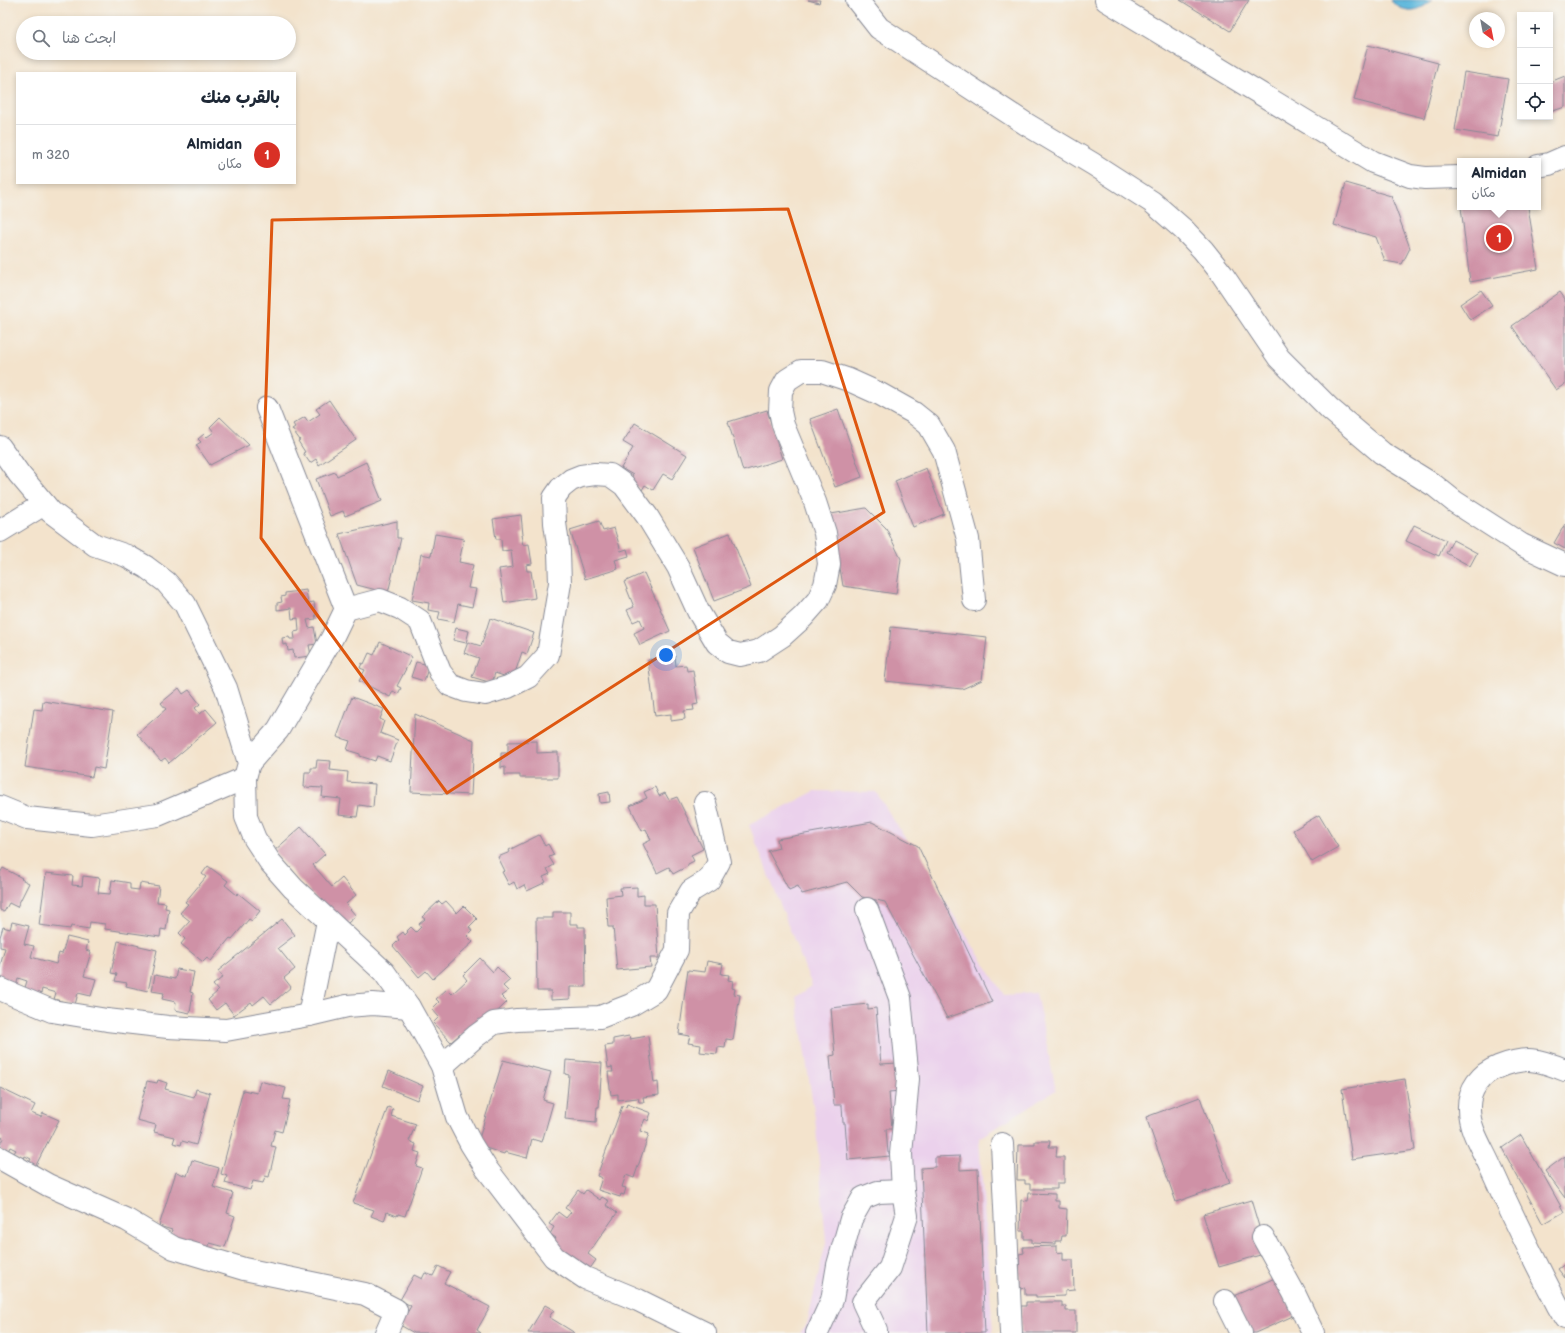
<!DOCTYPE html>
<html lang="ar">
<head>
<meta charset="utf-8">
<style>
  body { margin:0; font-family:"Balsamiq Sans","Playpen Sans Arabic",sans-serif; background:#f2f2f3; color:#1f2937; direction:rtl }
  .controls { position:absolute; right:12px; top:12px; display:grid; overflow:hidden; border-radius:0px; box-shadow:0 2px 6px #0003 }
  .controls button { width:36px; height:36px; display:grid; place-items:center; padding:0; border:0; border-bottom:1px solid #e0e1e3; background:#fff; color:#1f2937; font:20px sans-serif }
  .compass { position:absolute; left:1469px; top:12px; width:36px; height:36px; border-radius:50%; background:#fff; box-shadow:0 2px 6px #0003; rotate:148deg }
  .you { position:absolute; left:666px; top:655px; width:14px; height:14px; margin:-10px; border:3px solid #fff; border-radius:50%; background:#1a73e8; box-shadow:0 0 0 6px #1a73e833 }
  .badge { display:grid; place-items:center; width:26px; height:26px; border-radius:50%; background:#d93025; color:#fff; font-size:13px; font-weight:700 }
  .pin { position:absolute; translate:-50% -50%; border:2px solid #fff; box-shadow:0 1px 4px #0006 }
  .popup { position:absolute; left:1457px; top:158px; width:84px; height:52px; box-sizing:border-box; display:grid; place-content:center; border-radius:0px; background:#fff; filter:drop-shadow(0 1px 3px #0005); font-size:13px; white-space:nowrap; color:#747a83 }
  .popup b { font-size:15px; color:#1f2937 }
  .popup::after { content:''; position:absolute; left:50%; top:100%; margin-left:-8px; border:8px solid transparent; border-top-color:#fff }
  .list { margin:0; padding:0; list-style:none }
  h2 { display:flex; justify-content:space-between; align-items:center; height:52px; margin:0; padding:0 16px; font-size:17px }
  h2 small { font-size:13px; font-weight:400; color:#747a83 }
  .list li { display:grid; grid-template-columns:26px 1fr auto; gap:12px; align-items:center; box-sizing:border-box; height:60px; padding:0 16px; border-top:1px solid #e0e1e3 }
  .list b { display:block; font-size:15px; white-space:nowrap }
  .list p { margin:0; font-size:13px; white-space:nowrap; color:#747a83 }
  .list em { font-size:13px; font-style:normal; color:#747a83 }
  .icon { flex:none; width:22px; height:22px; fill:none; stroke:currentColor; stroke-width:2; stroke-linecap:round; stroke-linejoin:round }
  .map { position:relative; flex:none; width:1565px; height:1333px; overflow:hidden; direction:ltr }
  .search { position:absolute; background:#fff; box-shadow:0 2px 6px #0003; left:16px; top:16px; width:280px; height:44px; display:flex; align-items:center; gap:10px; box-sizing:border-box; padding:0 14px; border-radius:22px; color:#747a83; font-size:15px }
  .panel { position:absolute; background:#fff; box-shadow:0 2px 6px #0003; left:16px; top:72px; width:280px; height:112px; border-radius:0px; direction:rtl }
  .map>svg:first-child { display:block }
  .built { fill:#ebd1ec }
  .water { fill:#5fb8dc; stroke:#3d749d }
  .building { fill:#cf91a6 }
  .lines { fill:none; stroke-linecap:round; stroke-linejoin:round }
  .minor-casing { stroke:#878995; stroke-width:24 }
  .minor { stroke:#fff; stroke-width:22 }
  .marked { fill:none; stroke:#de5710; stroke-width:3; stroke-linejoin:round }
</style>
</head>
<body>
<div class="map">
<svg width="1565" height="1333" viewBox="0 0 1565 1333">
  <rect width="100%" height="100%" fill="#f6f6f2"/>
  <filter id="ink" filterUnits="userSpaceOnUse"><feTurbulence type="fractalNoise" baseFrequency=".025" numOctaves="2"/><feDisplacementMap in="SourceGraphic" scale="8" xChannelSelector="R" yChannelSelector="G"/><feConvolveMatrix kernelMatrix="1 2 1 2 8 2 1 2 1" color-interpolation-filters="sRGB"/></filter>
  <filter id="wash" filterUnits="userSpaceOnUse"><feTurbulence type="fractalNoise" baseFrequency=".012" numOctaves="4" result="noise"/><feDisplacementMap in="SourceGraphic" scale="16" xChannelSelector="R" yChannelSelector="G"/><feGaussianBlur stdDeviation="0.9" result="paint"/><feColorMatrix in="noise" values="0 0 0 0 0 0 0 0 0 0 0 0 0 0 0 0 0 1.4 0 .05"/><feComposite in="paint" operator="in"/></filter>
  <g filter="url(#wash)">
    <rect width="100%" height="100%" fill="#f3e3cc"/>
    <path class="built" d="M 815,791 L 876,792 L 1004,995 L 1036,993 L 1056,1090 L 979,1138 L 993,1333 L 800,1333 L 807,1324 L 826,1242 L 815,1117 L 796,997 L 812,986 L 749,825 Z"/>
    <path class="water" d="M 1390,0 L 1432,0 C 1419,13 1403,14 1390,0 Z"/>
    <g id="blocks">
      <g class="building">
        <path d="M 808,0 L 820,0 L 819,3 Z"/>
        <path d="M 1180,0 L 1249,0 L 1230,31 Z"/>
        <path d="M 1368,45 L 1438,63 L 1424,118 L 1354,100 Z"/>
        <path d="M 1464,72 L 1508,79 L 1498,137 L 1455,130 Z"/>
        <path d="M 1565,76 L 1565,107 L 1550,112 L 1550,82 Z"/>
        <path d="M 1346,183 L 1391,196 L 1410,248 L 1402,264 L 1385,261 L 1376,237 L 1334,225 Z"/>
        <path d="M 1461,207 L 1528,207 L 1538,269 L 1470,282 Z"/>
        <path d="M 1481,290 L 1492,306 L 1470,320 L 1460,304 Z"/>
        <path d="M 1560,292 L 1565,299 L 1565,384 L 1556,390 L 1512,326 Z"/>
        <path d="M 329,400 L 356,440 L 319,465 L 316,459 L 310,463 L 303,453 L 305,452 L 298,441 L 300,440 L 292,429 L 295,427 L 293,424 L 305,417 L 308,422 L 320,414 L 316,409 Z"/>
        <path d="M 838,409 L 862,477 L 835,487 L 810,419 Z"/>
        <path d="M 767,410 L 782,459 L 743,471 L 728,422 Z"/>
        <path d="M 220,417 L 249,445 L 210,465 L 196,445 L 201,442 L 198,439 L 204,434 L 207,437 L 214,432 L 210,427 Z"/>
        <path d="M 635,423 L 687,455 L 672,479 L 663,474 L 653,490 L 645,485 L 642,490 L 629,482 L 633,475 L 621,468 L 633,448 L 623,442 Z"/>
        <path d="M 366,462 L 382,501 L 345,516 L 343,511 L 330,516 L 316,479 L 335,472 L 337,476 Z"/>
        <path d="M 926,468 L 944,514 L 913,527 L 895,481 Z"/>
        <path d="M 866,508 L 886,528 L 901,559 L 896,594 L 843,586 L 831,514 Z"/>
        <path d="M 521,515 L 523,535 L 521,535 L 523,545 L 529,544 L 532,564 L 526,565 L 527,571 L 531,571 L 535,598 L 504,603 L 499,569 L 513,567 L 511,550 L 502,551 L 501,539 L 496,539 L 493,519 Z"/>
        <path d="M 397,521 L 397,538 L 401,538 L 388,593 L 357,585 L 339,534 Z"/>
        <path d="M 599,521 L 603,531 L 614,528 L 621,551 L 627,549 L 629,556 L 615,560 L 618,569 L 585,579 L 570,530 Z"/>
        <path d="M 1565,524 L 1565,549 L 1554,543 Z"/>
        <path d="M 1414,525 L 1446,540 L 1439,556 L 1406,541 Z"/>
        <path d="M 730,533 L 751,587 L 714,601 L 693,547 Z"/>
        <path d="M 435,534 L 464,539 L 459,562 L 473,565 L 468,588 L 476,589 L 472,607 L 458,604 L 454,622 L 438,619 L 440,612 L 428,610 L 429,603 L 412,600 L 421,554 L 431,556 Z"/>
        <path d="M 1453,540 L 1477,553 L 1470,566 L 1446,553 Z"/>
        <path d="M 644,573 L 670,631 L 640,645 L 634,633 L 644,628 L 640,619 L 633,622 L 627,610 L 634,607 L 624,582 Z"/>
        <path d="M 306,590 L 308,603 L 314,602 L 316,619 L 307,620 L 309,628 L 314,627 L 317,644 L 309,645 L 311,656 L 294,658 L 293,650 L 288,651 L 287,644 L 283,645 L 282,638 L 289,637 L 290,639 L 295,639 L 294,632 L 299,631 L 298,618 L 292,619 L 291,608 L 277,610 L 277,603 L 282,602 L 281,597 L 285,596 L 285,593 Z"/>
        <path d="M 490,618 L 534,633 L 527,654 L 522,652 L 513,679 L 495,673 L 492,683 L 472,677 L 479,658 L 464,653 L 468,642 L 481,646 Z"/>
        <path d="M 891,627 L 987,637 L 982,680 L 962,689 L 885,681 Z"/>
        <path d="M 456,628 L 469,631 L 466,643 L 453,640 Z"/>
        <path d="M 380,642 L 412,657 L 397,686 L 401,688 L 398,694 L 393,691 L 390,697 L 359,681 L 365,670 L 360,668 L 362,663 L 364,664 L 369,653 L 374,655 Z"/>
        <path d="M 675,656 L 676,666 L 686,665 L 687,671 L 693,670 L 698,704 L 693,705 L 694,710 L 684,711 L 685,719 L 671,721 L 671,714 L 655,716 L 648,660 Z"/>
        <path d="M 416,662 L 429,665 L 424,681 L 411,677 Z"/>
        <path d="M 179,688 L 183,694 L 189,690 L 200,704 L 195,708 L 200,714 L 206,709 L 217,722 L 169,763 L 165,758 L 161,761 L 137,734 L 166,709 L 161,703 Z"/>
        <path d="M 352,697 L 384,709 L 380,719 L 384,721 L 380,733 L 398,740 L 390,761 L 377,756 L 375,761 L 360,756 L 360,754 L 347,750 L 350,741 L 337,737 Z"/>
        <path d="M 43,701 L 113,712 L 104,769 L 94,767 L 92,777 L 25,767 L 34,709 L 42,710 Z"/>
        <path d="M 415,714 L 474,740 L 471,795 L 411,792 Z"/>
        <path d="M 537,741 L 537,753 L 558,752 L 558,778 L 520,778 L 520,775 L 505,775 L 505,767 L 501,768 L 501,753 L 508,753 L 508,742 Z"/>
        <path d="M 317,760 L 331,761 L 330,770 L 348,772 L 347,782 L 375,784 L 373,807 L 359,805 L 357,817 L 339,815 L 341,799 L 322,797 L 323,788 L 304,787 L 305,772 L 311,772 L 311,768 L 316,768 Z"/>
        <path d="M 655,787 L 659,796 L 665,793 L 669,800 L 677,797 L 703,849 L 691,855 L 694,861 L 688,864 L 688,866 L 673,874 L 669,867 L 657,873 L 643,844 L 651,840 L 646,829 L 642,831 L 630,806 L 647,798 L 644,792 Z"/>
        <path d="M 609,792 L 610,802 L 600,803 L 599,794 Z"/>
        <path d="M 1319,815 L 1338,847 L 1312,862 L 1293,830 Z"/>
        <path d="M 872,822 L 918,846 L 992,1002 L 947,1018 L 885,902 L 862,897 L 847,882 L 802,894 L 798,886 L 789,890 L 768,851 L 779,848 L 777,839 Z"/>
        <path d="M 301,827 L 325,854 L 313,865 L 332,887 L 342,878 L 356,895 L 346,904 L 356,916 L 342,928 L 274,851 Z"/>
        <path d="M 539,835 L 545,846 L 548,844 L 554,855 L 549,857 L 554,865 L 547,869 L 550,874 L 543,877 L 546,882 L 527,891 L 524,885 L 517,889 L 514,882 L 509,885 L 502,872 L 505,871 L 498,857 L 510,852 L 509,850 Z"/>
        <path d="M 208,866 L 228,881 L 225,885 L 237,895 L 238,893 L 260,911 L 252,921 L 249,919 L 232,939 L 230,938 L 211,961 L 207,958 L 203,962 L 181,944 L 185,939 L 179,933 L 190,921 L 180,913 L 188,904 L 185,902 L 206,877 L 202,874 Z"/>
        <path d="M 3,868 L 22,878 L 21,879 L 29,883 L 17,907 L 9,903 L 4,912 L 0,910 L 0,873 Z"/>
        <path d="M 46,873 L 73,876 L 72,885 L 82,886 L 83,876 L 100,878 L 98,893 L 110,894 L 112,880 L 130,883 L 130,889 L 139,890 L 140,883 L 159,886 L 157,902 L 166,903 L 165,908 L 169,909 L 166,930 L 161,929 L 160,937 L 105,929 L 105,924 L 90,922 L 89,929 L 71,926 L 70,929 L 39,925 Z"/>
        <path d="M 637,887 L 637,896 L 644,895 L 644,904 L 655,904 L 659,958 L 650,958 L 651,967 L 617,970 L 613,927 L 608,927 L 606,897 L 621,895 L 620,888 Z"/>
        <path d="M 439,901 L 442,904 L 446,901 L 457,913 L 464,906 L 477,919 L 469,927 L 472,931 L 467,936 L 473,942 L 433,979 L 426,971 L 419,977 L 393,946 L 399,940 L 397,937 L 403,932 L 405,935 L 408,932 L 407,931 L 411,927 L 416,932 L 421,927 L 419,924 L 425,919 L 422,917 Z"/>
        <path d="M 553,912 L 570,912 L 570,924 L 578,924 L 578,927 L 585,927 L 586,987 L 570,987 L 570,999 L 551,1000 L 551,991 L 537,991 L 536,918 L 553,918 Z"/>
        <path d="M 282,919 L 295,935 L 278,948 L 295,969 L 284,978 L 291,987 L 271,1004 L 264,996 L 253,1005 L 251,1002 L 234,1015 L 225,1003 L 216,1010 L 208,1000 L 218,991 L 213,985 L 223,977 L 218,971 Z"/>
        <path d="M 12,922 L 29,926 L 24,944 L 34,946 L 31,957 L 56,964 L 59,953 L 62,954 L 67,937 L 88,942 L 86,950 L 91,952 L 84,976 L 96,979 L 91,996 L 78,993 L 75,1005 L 54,999 L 56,993 L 42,989 L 40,998 L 23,994 L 27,981 L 18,978 L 16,988 L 0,983 L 0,966 L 5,948 L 0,947 L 0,937 L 3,927 L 10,929 Z"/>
        <path d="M 118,941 L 157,950 L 148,991 L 126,986 L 127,983 L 115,981 L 117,974 L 111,973 Z"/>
        <path d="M 480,958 L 493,972 L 497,967 L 510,980 L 503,986 L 508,991 L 501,996 L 507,1002 L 467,1041 L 460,1034 L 451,1042 L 433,1023 L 439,1017 L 432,1009 L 439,1002 L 436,999 L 447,989 L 452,994 L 467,980 L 463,975 Z"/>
        <path d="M 707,961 L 723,964 L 721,974 L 729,975 L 728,980 L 733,981 L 732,988 L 735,989 L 734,994 L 740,995 L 733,1040 L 726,1039 L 725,1048 L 718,1047 L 717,1054 L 700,1052 L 701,1045 L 688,1043 L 690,1036 L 679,1034 L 688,970 L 705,972 Z"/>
        <path d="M 177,969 L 194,972 L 190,992 L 193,993 L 190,1013 L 175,1010 L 176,1002 L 162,999 L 164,993 L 152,991 L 155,975 L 175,979 Z"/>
        <path d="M 868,1004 L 868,1009 L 876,1008 L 881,1064 L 898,1063 L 900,1091 L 889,1092 L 892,1129 L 886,1129 L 888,1153 L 890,1153 L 890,1156 L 848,1160 L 845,1123 L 843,1123 L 842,1105 L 834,1105 L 830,1056 L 835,1055 L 831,1008 Z"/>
        <path d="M 629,1036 L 630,1039 L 648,1036 L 654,1083 L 658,1082 L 659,1095 L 643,1097 L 644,1102 L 639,1102 L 638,1098 L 618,1100 L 618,1094 L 611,1095 L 608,1072 L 613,1072 L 612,1067 L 608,1068 L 605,1046 L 613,1045 L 613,1039 Z"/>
        <path d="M 503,1060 L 551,1072 L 543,1100 L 553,1103 L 542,1142 L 532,1139 L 527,1158 L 505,1152 L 504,1154 L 477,1145 Z"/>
        <path d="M 566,1060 L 602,1063 L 599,1107 L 597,1107 L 596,1122 L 565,1119 L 569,1075 L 565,1074 Z"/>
        <path d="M 389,1071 L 423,1086 L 417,1100 L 383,1086 Z"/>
        <path d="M 1405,1079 L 1415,1150 L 1352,1159 L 1342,1089 Z"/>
        <path d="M 158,1080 L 167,1083 L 165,1089 L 194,1097 L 196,1089 L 210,1093 L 196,1145 L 182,1141 L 181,1145 L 173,1143 L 175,1137 L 154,1132 L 156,1125 L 137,1120 L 147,1081 L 157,1083 Z"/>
        <path d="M 260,1081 L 286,1088 L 283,1099 L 290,1100 L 282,1132 L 275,1130 L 271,1146 L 276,1147 L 269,1177 L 265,1176 L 263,1183 L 253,1181 L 250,1190 L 225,1183 L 227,1176 L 221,1174 L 243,1090 L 257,1093 Z"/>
        <path d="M 0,1088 L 35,1105 L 31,1113 L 41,1117 L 43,1113 L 59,1120 L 33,1171 L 26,1168 L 31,1159 L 25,1156 L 23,1161 L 12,1156 L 16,1150 L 10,1147 L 7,1153 L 0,1150 L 0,1144 L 3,1138 L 0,1136 Z"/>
        <path d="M 1200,1097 L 1230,1183 L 1176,1202 L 1146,1117 Z"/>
        <path d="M 627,1104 L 651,1113 L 648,1121 L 645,1119 L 640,1131 L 649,1134 L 634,1178 L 626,1175 L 622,1187 L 626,1188 L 624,1195 L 621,1194 L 620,1197 L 598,1190 L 602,1178 L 597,1176 L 622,1106 L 626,1107 Z"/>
        <path d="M 388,1107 L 393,1109 L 391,1116 L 416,1124 L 409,1141 L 416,1144 L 414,1151 L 420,1153 L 416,1166 L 422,1168 L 405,1216 L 398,1214 L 397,1216 L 387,1212 L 384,1221 L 371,1216 L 374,1210 L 353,1203 Z"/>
        <path d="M 1521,1135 L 1564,1212 L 1543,1224 L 1502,1148 Z"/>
        <path d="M 1035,1141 L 1050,1141 L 1049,1147 L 1057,1147 L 1056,1157 L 1064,1157 L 1064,1183 L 1057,1183 L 1057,1189 L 1030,1189 L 1030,1184 L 1025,1184 L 1025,1180 L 1017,1180 L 1018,1145 L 1035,1145 Z"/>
        <path d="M 960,1156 L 960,1170 L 978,1169 L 985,1333 L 928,1333 L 921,1168 L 935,1167 L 935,1157 Z"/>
        <path d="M 1565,1156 L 1565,1198 L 1545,1171 Z"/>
        <path d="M 192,1160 L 219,1168 L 213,1187 L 233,1193 L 227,1213 L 235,1216 L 225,1247 L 210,1243 L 206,1254 L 168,1242 L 172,1230 L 159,1226 L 176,1172 L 187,1176 Z"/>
        <path d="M 578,1190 L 583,1194 L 586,1190 L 600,1200 L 602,1197 L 609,1201 L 606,1205 L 617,1213 L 588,1254 L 596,1260 L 589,1270 L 552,1244 L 556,1238 L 550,1234 L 554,1227 L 549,1224 L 558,1212 L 566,1218 L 571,1212 L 565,1208 Z"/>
        <path d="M 1029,1193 L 1055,1194 L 1055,1201 L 1059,1201 L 1059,1208 L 1067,1209 L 1066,1236 L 1062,1236 L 1061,1241 L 1055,1241 L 1055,1244 L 1032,1243 L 1032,1239 L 1024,1239 L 1024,1231 L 1020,1231 L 1021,1200 L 1028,1201 Z"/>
        <path d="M 1251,1200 L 1267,1253 L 1219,1267 L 1203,1214 Z"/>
        <path d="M 1057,1246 L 1057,1253 L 1063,1252 L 1063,1260 L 1073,1260 L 1074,1290 L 1065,1291 L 1065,1296 L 1036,1297 L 1036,1295 L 1025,1295 L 1025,1288 L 1020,1289 L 1019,1254 L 1024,1253 L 1023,1247 Z"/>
        <path d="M 1565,1264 L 1565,1278 L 1558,1269 Z"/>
        <path d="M 438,1266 L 450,1272 L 444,1283 L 490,1307 L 477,1330 L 481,1333 L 414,1333 L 400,1325 L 411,1306 L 400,1300 L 414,1275 L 422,1279 L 425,1273 L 433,1276 Z"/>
        <path d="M 1275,1278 L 1295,1315 L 1255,1333 L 1250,1333 L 1231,1297 Z"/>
        <path d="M 1026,1302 L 1062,1302 L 1062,1306 L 1066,1306 L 1066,1311 L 1076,1311 L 1076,1333 L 1021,1333 L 1021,1306 L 1026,1306 Z"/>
        <path d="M 545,1305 L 554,1310 L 549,1317 L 575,1333 L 528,1333 Z"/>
      </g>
    </g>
  </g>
  <g filter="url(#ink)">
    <use href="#blocks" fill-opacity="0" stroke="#878995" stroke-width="1"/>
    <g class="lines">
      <defs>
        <g id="minor">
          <path d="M 857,0 L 879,28 L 1026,124 L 1093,164 L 1152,202 L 1184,230 L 1203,250 L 1222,274 L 1279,358 L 1330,409 L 1382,453 L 1435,486 L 1455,502 L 1522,545 L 1565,565"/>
          <path d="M 1106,0 L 1373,162 L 1410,176 L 1425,178 L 1460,177"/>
          <path d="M 1538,166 L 1549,164 L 1565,157"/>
          <path d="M 267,408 L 346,609"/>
          <path d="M 0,447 L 19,474 L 51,512 L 95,545 L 127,556 L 146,567 L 166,582 L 185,604 L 226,688 L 242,740 L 249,763 L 245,778 L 246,817 L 255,839 L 270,862 L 293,888 L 384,972 L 409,1007 L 442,1066 L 457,1117 L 471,1144 L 486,1168 L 554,1257 L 585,1278 L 638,1300 L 705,1333"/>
          <path d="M 0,531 L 44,504"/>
          <path d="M 249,763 L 278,730 L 332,638 L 346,609 L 380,600 L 400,608 L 420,621 L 440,672 L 450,685 L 466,691 L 485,694 L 508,687 L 528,677 L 548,655 L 560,583 L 559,552 L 555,523 L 554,498 L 561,488 L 571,480 L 581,476 L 595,474 L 610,475 L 624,485 L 647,516 L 678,567 L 698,611 L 717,643 L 728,652 L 740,655 L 759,651 L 782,636 L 803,617 L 818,600 L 825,585 L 829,564 L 825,533 L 815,502 L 783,425 L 780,411 L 781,391 L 787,380 L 801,371 L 822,371 L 849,380 L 880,394 L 914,413 L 929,425 L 944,451 L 968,539 L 974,600"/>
          <path d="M 0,807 L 27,818 L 92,825 L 158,815 L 245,778"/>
          <path d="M 867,909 L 900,998 L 908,1079 L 901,1154 L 903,1191 L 907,1216 L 890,1268 L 863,1302 L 876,1330 L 876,1333"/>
          <path d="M 0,989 L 52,1011 L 107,1020 L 168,1027 L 226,1030 L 309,1015 L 347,1006 L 373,1004 L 409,1007"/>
          <path d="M 309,1015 L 328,921"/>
          <path d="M 442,1066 L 476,1036 L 494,1023 L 517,1020 L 600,1017 L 631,1005 L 656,990 L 677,950 L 678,913 L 691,891 L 709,880 L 719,862 L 705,803"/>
          <path d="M 1565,1070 C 1538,1059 1526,1056 1498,1067 C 1481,1073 1468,1090 1469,1109 C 1469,1129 1482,1148 1490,1166 C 1511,1213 1534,1260 1558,1306 L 1565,1318"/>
          <path d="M 1002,1144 L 1011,1333"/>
          <path d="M 0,1158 L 48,1185 L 127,1220 L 174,1248 L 244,1269 L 365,1294 L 396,1310 L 386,1333"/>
          <path d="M 1263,1237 L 1294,1293 L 1313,1333"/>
          <path d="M 1225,1301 L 1241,1333"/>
          <path d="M 817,1333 L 832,1300 L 838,1265 L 851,1219 L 863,1198 L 878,1192 L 903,1191"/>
        </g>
      </defs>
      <use href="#minor" class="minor-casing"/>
      <use href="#minor" class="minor"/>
    </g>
  </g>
  <path class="marked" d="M 788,209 L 884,512 L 447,793 L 261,538 L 272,220 Z"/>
</svg>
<div class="controls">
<button>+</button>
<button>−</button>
<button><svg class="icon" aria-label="locate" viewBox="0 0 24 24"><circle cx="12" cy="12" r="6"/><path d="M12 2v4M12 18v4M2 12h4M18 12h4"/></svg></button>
</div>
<svg class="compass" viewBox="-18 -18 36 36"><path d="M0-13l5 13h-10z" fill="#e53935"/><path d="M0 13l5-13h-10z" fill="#747a83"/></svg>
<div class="you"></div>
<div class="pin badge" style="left:1499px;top:238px">1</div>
<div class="popup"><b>Almidan</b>مكان</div>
<div class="search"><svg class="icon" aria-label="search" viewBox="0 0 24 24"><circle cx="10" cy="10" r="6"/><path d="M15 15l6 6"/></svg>ابحث هنا</div>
<section class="panel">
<h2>بالقرب منك<small></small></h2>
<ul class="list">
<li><span class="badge">1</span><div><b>Almidan</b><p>مكان</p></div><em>320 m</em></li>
</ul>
</section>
</div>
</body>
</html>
